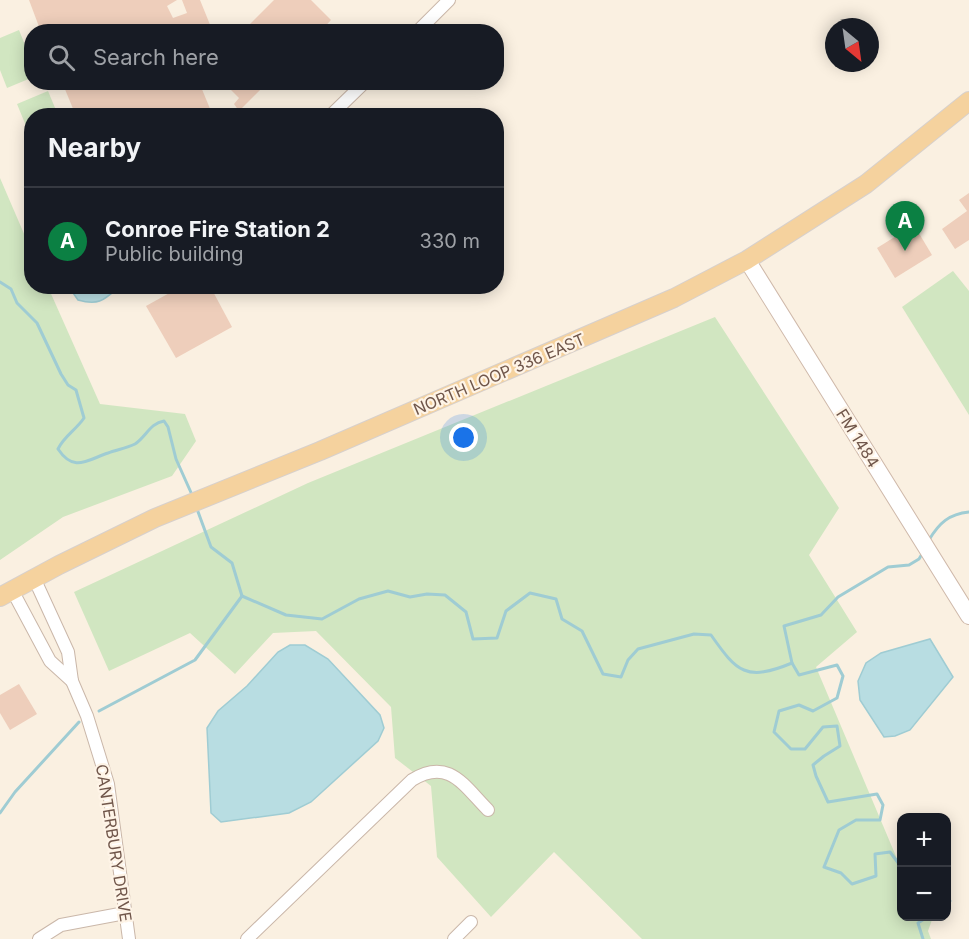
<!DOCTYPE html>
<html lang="en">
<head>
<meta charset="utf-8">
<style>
  body { margin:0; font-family:Inter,sans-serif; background:#20242c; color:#f1f3f6 }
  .controls { position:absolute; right:18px; bottom:18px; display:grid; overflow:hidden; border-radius:12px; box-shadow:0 3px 15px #0003 }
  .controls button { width:54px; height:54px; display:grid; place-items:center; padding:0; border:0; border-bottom:2px solid #363941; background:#171b24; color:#f1f3f6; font:30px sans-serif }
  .compass { position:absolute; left:825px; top:18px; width:54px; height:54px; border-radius:50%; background:#171b24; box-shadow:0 3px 15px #0003; rotate:151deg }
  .you { position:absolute; left:464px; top:438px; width:21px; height:21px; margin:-15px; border:4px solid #fff; border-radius:50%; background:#1a73e8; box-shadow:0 0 0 9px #1a73e833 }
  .badge { display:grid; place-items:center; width:39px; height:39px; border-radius:50%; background:#0b8043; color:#fff; font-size:20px; font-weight:700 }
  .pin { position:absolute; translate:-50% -50px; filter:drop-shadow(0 2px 3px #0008) }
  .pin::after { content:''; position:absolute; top:32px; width:21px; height:18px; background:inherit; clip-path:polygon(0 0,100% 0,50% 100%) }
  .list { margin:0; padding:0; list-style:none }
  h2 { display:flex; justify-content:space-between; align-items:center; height:78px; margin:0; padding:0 24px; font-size:26px }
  h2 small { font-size:20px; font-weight:400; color:#9ea1a6 }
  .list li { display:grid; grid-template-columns:39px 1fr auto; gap:18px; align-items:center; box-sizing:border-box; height:108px; padding:0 24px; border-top:2px solid #363941 }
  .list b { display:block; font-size:22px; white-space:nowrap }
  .list p { margin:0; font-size:20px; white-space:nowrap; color:#9ea1a6 }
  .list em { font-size:20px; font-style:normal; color:#9ea1a6 }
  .icon { flex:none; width:33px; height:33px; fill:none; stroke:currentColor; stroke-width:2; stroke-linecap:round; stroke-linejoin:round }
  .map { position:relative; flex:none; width:969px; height:939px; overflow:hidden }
  .search { position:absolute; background:#171b24; box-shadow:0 3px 15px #0003; left:24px; top:24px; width:480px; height:66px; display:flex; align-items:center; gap:15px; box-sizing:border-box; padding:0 21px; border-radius:24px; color:#9ea1a6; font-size:22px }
  .panel { position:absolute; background:#171b24; box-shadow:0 3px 15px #0003; left:24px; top:108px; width:480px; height:186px; border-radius:24px }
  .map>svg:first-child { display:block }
  .green { fill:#d1e6c1 }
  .water { fill:#b8dde2; stroke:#9fccd3; stroke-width:1.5 }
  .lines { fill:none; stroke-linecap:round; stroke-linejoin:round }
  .stream { stroke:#9fccd3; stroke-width:3 }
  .building { fill:#eecebb }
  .street-casing { stroke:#cab7a9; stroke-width:14 }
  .secondary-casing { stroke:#cfb9aa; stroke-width:18 }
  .primary-casing { stroke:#d7d0cc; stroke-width:20 }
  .street { stroke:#fff; stroke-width:12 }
  .secondary { stroke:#fff; stroke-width:16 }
  .primary { stroke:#f5d29e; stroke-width:18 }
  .labels { text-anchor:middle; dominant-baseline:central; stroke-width:4.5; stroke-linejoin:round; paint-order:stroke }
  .street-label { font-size:16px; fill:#70564a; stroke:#fef4e7 }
</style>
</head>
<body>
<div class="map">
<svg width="969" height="939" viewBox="0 0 969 939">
  <rect width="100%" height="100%" fill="#faf0e1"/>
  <g class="green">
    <path d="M 19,30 L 31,60 L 31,78 L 7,88 L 0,70 L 0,38 Z"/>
    <path d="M 48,91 L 58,115 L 32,116 L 31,138 L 17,104 Z"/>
    <path d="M 0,178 L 31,250 L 32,286 L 48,287 L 100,404 L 185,414 L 196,441 L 172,476 L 63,517 L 0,560 Z"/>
    <path d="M 953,271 L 969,291 L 969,415 L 902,307 Z"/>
    <path d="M 715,317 L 839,508 L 809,555 L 857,632 L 816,667 L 898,861 L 901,864 L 902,916 L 933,917 L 928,931 L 931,939 L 642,939 L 554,852 L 491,917 L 437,857 L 431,786 L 395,758 L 391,707 L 316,631 L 273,633 L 235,674 L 190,633 L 109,671 L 74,592 L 308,483 Z"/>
  </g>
  <g class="water">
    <path d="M 69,287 L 119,287 C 104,300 99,306 78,300 Z"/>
    <path d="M 930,639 L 953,677 L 910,730 L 895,736 L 884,737 L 860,700 L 858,681 L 866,663 L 881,653 Z"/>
    <path d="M 290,645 L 305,645 L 328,659 L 380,715 L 384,728 L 378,741 L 311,802 L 289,813 L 221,822 L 211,813 L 207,728 L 218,711 L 247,686 L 278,652 Z"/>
  </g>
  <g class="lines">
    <g class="stream">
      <path d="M 0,282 L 11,289 L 17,303 L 37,323 L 61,374 L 68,385 L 76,390 L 84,418 C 76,430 64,436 58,449 C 74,473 87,460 108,453 C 116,450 127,448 135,444 C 146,437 150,423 164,421 L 168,427 L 176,459 L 193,497"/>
      <path d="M 197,509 L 211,547 L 232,563 L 242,596"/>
      <path d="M 929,540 C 939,523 949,514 969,512"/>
      <path d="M 242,596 L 286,615 L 322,619 L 359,599 L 388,591 L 410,597 L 427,594 L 445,595 L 466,612 L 473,639 L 497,638 L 506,611 L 530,593 L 556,599 L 562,619 L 582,631 L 603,674 L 621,677 L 628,660 L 638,649 L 694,634 L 711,635 C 737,672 746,682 792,663 L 784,626 L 821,615 L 838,597 L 888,567 L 909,565 L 919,559 L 922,554"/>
      <path d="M 792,663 L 799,675 L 837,665 L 843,676 L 837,698 L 813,711 L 799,705 L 779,711 L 774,732 L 791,749 L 805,749 L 823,727 L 837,726 L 840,746 L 824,756 L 813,765 L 816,776 L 828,802 L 877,794 L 883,805 L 880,820 L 856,820 L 839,830 L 824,867 L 841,873 L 852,884 L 876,876 L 875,854 L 890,852 L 902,868"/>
      <path d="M 99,711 L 195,660 L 242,596"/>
      <path d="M 0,813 L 15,792 L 79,722"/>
      <path d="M 946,898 L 950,901 L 946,906"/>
      <path d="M 923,939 L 918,923 L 929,916"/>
    </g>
  </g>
  <g class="building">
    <path d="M 29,0 L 177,0 L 167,6 L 173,18 L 187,13 L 182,0 L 200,0 L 213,32 L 41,32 Z"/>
    <path d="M 274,0 L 311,0 L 331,20 L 320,32 L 242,32 Z"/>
    <path d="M 62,82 L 199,82 L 213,116 L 76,116 Z"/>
    <path d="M 223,82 L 268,82 L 239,111 L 234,104 L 239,98 Z"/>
    <path d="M 969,193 L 969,240 L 955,249 L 942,229 L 967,211 L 959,200 Z"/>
    <path d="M 914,225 L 932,255 L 895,278 L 877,248 Z"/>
    <path d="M 182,286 L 210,286 L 232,327 L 176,358 L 146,306 Z"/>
    <path d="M 19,684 L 37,714 L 10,730 L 0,713 L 0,695 Z"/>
  </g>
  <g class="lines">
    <defs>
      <g id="street">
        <path d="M 417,32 L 449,0"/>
        <path d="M 330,116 L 365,82"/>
        <path d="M 34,578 L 68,652 L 72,681 L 87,716 L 108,784 L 129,939"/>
        <path d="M 12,590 L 50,661 L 72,681"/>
        <path d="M 39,939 L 61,925 L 125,913"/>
        <path d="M 247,939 L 412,780 C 449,757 464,786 488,810"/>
        <path d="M 454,939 L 471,922"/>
      </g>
      <path id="secondary" d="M 747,260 L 969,616"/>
      <path id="primary" d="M 0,597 L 59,565 L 155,518 L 320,451 L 674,298 L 747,260 L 866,184 L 969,101"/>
    </defs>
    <use href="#street" class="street-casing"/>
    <use href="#secondary" class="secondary-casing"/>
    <use href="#primary" class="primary-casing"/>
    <use href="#street" class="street"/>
    <use href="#secondary" class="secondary"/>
    <use href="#primary" class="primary"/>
  </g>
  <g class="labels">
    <g class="street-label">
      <text transform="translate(499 374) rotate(-23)">NORTH LOOP 336 EAST</text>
      <text transform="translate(858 438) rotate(58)">FM 1484</text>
      <text transform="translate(114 843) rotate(81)">CANTERBURY DRIVE</text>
    </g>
  </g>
</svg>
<div class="controls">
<button>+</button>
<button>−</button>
</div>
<svg class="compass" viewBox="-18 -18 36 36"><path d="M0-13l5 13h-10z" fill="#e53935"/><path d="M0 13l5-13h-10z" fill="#9ea1a6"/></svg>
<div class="you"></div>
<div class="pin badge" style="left:905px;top:251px">A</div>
<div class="search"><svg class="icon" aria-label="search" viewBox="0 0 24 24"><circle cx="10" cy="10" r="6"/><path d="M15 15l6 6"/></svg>Search here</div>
<section class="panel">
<h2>Nearby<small></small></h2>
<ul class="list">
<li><span class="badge">A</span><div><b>Conroe Fire Station 2</b><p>Public building</p></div><em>330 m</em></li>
</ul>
</section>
</div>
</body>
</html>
